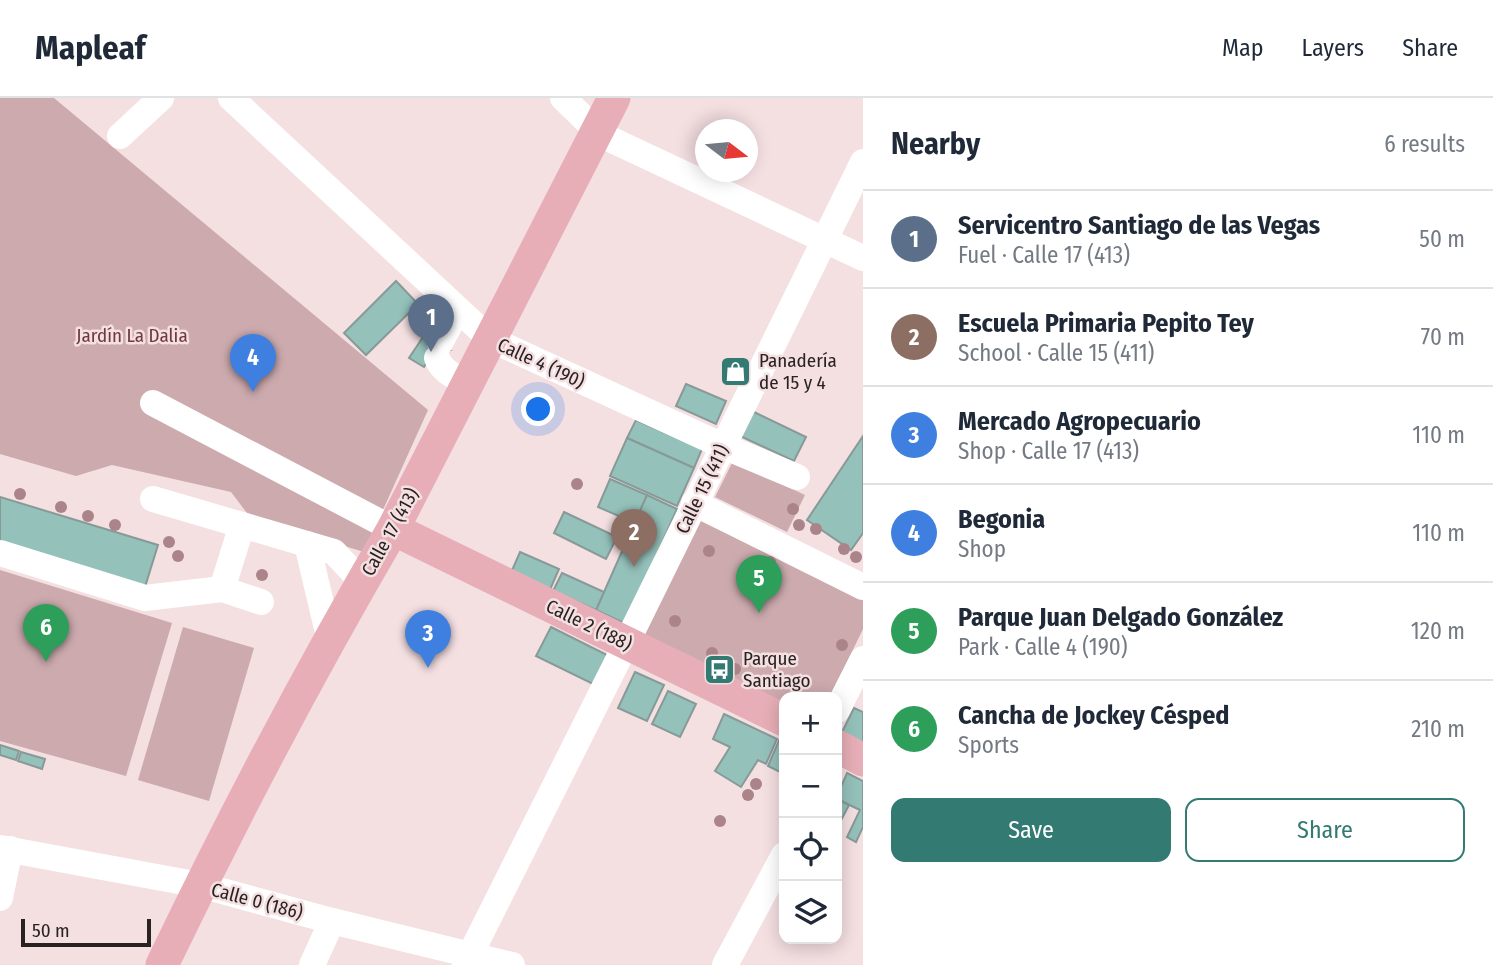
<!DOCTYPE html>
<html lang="en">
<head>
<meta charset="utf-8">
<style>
  body { margin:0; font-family:"Fira Sans Condensed",sans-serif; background:#f6f6f7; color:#1f2937 }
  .controls { position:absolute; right:21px; bottom:21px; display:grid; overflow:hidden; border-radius:14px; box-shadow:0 4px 18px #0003 }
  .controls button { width:63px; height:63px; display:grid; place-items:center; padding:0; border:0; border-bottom:2px solid #e0e1e3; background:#fff; color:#1f2937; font:35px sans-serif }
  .compass { position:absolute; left:695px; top:21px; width:63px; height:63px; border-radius:50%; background:#fff; box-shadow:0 4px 18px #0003; rotate:106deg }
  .scale { position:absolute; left:21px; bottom:18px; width:130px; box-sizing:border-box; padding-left:7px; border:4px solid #292222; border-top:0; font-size:19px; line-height:24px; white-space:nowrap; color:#292222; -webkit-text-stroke:5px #f4dfe1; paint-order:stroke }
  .you { position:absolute; left:539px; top:312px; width:24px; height:24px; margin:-18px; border:5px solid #fff; border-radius:50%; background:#1a73e8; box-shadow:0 0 0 10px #1a73e833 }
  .badge { display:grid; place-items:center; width:46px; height:46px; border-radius:50%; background:#337a73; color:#fff; font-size:23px; font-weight:700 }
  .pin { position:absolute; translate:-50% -58px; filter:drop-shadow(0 2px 4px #0008) }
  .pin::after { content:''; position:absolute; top:37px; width:24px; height:21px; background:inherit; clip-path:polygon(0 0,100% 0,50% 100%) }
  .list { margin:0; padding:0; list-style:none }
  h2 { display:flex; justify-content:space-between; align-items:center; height:91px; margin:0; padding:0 28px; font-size:30px }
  h2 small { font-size:23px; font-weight:400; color:#747a83 }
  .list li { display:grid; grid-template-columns:46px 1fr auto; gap:21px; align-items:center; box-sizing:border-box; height:98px; padding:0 28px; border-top:2px solid #e0e1e3 }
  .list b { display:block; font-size:26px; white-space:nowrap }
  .list p { margin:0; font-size:23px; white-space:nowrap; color:#747a83 }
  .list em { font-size:23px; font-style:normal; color:#747a83 }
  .actions { display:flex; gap:14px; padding:21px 28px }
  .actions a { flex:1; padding:16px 0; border:2px solid #337a73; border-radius:14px; text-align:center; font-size:24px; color:#337a73 }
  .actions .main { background:#337a73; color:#fff }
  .icon { flex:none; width:38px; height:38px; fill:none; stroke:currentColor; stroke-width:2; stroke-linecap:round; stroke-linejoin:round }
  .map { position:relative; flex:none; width:863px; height:867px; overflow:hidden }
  header { display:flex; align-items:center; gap:42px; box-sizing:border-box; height:98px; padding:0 35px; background:#fff; border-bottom:2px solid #e0e1e3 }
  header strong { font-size:33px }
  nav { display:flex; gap:38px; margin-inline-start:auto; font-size:24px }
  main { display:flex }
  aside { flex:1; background:#fff }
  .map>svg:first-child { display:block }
  .green { fill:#ccaaae }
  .building { fill:#95c1bb; stroke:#879a97; stroke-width:2 }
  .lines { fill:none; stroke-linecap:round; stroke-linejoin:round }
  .minor { stroke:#fff; stroke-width:26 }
  .major { stroke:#e7aeb7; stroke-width:33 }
  .tree { fill:#ab848a }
  .labels { text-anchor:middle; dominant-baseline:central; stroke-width:5; stroke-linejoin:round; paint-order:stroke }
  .park-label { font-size:19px; fill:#703942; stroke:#f4dfe1 }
  .poi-label { font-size:19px; fill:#292222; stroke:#f4dfe1; text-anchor:start }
  .street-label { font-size:19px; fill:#292222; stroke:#f4dfe1 }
</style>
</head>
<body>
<header>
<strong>Mapleaf</strong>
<nav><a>Map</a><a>Layers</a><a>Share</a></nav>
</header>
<main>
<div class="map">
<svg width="863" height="867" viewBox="0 0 863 867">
  <rect width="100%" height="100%" fill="#f4dfe1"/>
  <g class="green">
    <path d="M 0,0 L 54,0 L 428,312 L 364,454 L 250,419 L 231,394 L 112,367 L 76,378 L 0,356 Z"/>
    <path d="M 733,363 L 805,397 L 787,434 L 715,399 Z"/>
    <path d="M 700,420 L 863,500 L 863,531 L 830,599 L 784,599 L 784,608 L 643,539 Z"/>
    <path d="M 0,472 L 172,525 L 126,678 L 0,643 Z"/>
    <path d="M 183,529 L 254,550 L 209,703 L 138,682 Z"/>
  </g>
  <g class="building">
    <path d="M 396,183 L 418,206 L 366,257 L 344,235 Z"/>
    <path d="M 425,236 L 450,252 L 432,256 L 424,269 L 409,260 Z"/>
    <path d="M 686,286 L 726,303 L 716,326 L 676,308 Z"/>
    <path d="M 752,313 L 806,339 L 794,363 L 740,338 Z"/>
    <path d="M 636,322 L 702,351 L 694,370 L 627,340 Z"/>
    <path d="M 863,338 L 863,435 L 851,452 L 807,422 Z"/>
    <path d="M 627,340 L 694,370 L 677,408 L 610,378 Z"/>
    <path d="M 610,381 L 647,397 L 635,425 L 598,409 Z"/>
    <path d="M 647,397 L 677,411 L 626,526 L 596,512 Z"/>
    <path d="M 0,399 L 158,447 L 145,489 L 0,444 Z"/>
    <path d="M 564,414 L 617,439 L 606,461 L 554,435 Z"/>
    <path d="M 520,454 L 559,471 L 549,494 L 510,477 Z"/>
    <path d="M 562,475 L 604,494 L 596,512 L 553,493 Z"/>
    <path d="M 551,529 L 607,557 L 593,586 L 536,558 Z"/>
    <path d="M 635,574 L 664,587 L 647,623 L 618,610 Z"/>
    <path d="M 668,593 L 696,606 L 680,639 L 652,626 Z"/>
    <path d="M 854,610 L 863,614 L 863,654 L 838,642 Z"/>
    <path d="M 724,616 L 777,641 L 766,666 L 758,662 L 741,689 L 715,673 L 730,649 L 713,641 Z"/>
    <path d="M 780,640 L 784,642 L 784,676 L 768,668 Z"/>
    <path d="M 0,647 L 19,653 L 16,662 L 0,657 Z"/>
    <path d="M 21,654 L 45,661 L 42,671 L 18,663 Z"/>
    <path d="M 847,675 L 863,683 L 863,729 L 856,744 L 847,739 L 860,712 L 837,701 L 837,698 Z"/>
    <path d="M 837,701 L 849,707 L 837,730 Z"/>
  </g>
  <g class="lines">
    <g class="minor">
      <path d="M 231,0 L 490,241 L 723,348 L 797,379"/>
      <path d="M 563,0 L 597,33 L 612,42 L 863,160"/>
      <path d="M 120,38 L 161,0"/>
      <path d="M 440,245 L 458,212"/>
      <path d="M 437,260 C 441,273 456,279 467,286"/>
      <path d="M 153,305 L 393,431"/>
      <path d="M 153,401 L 334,454 L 362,484"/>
      <path d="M 694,405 L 863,489"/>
      <path d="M 307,446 L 330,543"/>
      <path d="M 0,455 L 145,500 L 222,491 L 261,504"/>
      <path d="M 222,491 L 242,427"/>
      <path d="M 837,612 L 863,561"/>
      <path d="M 0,750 L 200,787 L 332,823 L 512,867"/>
      <path d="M 0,800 L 10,751"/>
      <path d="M 312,867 L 332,823"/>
      <path d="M 465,867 L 626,546 L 863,64"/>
      <path d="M 725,867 L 784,757"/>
    </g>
    <g class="major">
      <path d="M 393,431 L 784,622"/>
      <path d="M 837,648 L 863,662"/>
      <path d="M 162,867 C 233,719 310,573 393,431 L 614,0"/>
    </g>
  </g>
  <g class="tree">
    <circle cx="577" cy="386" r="6"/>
    <circle cx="20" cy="396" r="6"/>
    <circle cx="61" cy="409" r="6"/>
    <circle cx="793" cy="411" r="6"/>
    <circle cx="88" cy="418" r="6"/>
    <circle cx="115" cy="427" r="6"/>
    <circle cx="799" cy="427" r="6"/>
    <circle cx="816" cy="431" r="6"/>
    <circle cx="169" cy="444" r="6"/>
    <circle cx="844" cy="451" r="6"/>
    <circle cx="709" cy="453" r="6"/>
    <circle cx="178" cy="458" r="6"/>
    <circle cx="856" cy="459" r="6"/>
    <circle cx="770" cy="464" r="6"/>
    <circle cx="262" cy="477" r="6"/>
    <circle cx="750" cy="490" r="6"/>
    <circle cx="675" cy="523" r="6"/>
    <circle cx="842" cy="547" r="6"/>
    <circle cx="712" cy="555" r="6"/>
    <circle cx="735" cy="571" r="6"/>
    <circle cx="756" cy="686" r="6"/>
    <circle cx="748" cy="697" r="6"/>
    <circle cx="720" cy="723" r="6"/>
  </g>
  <defs>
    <symbol id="shop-square" viewBox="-11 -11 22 22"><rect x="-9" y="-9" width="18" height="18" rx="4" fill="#337a73" stroke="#f4dfe1"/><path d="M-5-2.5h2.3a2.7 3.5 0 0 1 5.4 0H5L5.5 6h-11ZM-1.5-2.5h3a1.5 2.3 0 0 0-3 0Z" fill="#fff"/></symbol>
    <symbol id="bus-square" viewBox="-11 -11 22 22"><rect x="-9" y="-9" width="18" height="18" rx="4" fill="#337a73" stroke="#f4dfe1"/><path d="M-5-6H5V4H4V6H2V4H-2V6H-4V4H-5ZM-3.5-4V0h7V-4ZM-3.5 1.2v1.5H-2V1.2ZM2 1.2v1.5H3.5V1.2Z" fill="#fff"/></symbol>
  </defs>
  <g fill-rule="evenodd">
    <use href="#shop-square" x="718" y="256" width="35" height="35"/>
    <use href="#bus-square" x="702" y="554" width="35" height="35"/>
  </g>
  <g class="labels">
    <g class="park-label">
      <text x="132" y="237">Jardín La Dalia</text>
    </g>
    <g class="poi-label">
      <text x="759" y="262">Panadería<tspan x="759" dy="22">de 15 y 4</tspan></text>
      <text x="743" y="560">Parque<tspan x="743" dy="22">Santiago</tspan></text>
    </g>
    <g class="street-label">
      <text transform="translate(541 265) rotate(25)">Calle 4 (190)</text>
      <text transform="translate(702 391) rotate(-64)">Calle 15 (411)</text>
      <text transform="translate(390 434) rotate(-61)">Calle 17 (413)</text>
      <text transform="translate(589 527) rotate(26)">Calle 2 (188)</text>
      <text transform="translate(257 803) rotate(15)">Calle 0 (186)</text>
    </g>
  </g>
</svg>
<div class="controls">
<button>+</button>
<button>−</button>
<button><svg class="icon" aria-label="locate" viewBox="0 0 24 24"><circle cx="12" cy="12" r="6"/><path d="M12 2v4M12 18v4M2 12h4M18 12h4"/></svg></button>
<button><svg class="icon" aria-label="layers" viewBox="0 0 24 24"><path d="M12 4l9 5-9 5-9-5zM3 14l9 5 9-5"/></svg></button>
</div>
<svg class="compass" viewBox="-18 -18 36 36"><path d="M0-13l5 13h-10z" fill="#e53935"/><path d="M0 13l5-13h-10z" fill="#747a83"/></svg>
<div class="scale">50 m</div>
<div class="you"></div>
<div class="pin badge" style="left:431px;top:254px;background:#5c6f8a">1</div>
<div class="pin badge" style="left:634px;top:469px;background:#8d6e63">2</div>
<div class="pin badge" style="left:428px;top:570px;background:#3f7fe0">3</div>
<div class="pin badge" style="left:253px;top:294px;background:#3f7fe0">4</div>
<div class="pin badge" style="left:759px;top:515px;background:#2e9e5b">5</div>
<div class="pin badge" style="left:46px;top:564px;background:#2e9e5b">6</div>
</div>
<aside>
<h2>Nearby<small>6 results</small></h2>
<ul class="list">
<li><span class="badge" style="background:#5c6f8a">1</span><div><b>Servicentro Santiago de las Vegas</b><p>Fuel · Calle 17 (413)</p></div><em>50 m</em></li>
<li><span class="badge" style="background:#8d6e63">2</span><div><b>Escuela Primaria Pepito Tey</b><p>School · Calle 15 (411)</p></div><em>70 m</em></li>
<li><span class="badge" style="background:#3f7fe0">3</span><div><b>Mercado Agropecuario</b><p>Shop · Calle 17 (413)</p></div><em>110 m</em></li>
<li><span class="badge" style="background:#3f7fe0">4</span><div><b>Begonia</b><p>Shop</p></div><em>110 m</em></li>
<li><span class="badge" style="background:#2e9e5b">5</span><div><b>Parque Juan Delgado González</b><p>Park · Calle 4 (190)</p></div><em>120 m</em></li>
<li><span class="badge" style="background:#2e9e5b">6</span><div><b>Cancha de Jockey Césped</b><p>Sports</p></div><em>210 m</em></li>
</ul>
<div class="actions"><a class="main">Save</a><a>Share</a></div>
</aside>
</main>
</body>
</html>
